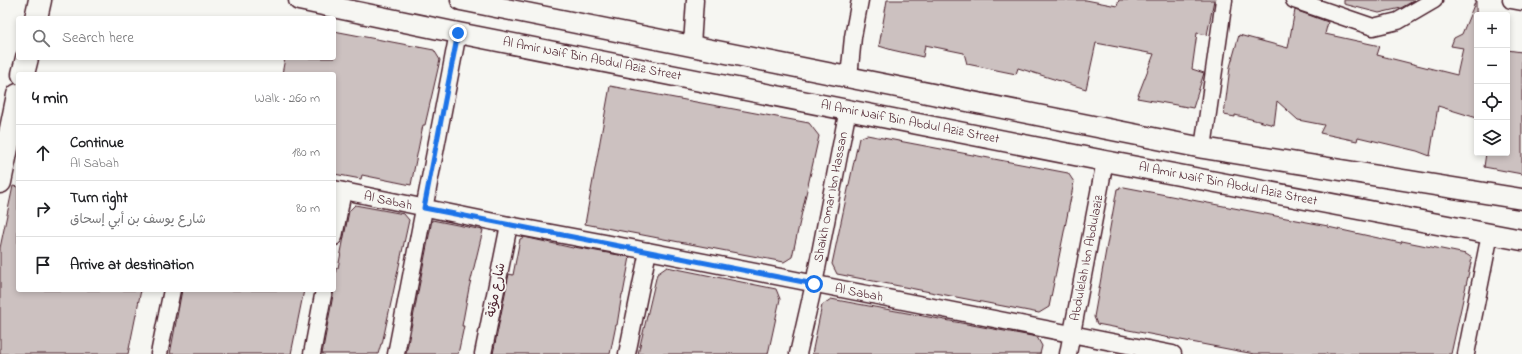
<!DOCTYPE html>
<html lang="en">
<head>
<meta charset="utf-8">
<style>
  body { margin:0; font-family:"Indie Flower","Playpen Sans Arabic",sans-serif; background:#f2f2f2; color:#202124 }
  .controls { position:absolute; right:12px; top:12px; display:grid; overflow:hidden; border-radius:4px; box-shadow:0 2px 6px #0003 }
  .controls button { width:36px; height:36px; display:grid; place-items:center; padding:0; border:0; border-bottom:1px solid #e0e0e0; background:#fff; color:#202124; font:20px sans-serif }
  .stop { position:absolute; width:12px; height:12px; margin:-9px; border:3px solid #1a73e8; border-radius:50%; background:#fff }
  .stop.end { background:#1a73e8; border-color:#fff; box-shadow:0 1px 4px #0008 }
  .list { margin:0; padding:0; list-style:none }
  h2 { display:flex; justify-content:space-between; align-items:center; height:52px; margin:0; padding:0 16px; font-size:17px }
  h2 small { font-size:13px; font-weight:400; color:#757577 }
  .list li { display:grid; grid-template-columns:26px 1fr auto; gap:12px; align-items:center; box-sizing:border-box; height:56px; padding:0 16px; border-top:1px solid #e0e0e0 }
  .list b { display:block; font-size:15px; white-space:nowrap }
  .list p { margin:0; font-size:13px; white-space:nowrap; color:#757577 }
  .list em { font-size:13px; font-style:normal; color:#757577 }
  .icon { flex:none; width:22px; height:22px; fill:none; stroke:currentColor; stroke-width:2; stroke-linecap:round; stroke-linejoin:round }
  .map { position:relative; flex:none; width:1522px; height:354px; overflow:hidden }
  .search { position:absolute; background:#fff; box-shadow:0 2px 6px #0003; left:16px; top:16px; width:320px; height:44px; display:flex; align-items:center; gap:10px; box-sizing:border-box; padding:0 14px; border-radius:4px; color:#757577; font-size:15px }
  .panel { position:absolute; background:#fff; box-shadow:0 2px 6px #0003; left:16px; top:72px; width:320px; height:220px; border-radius:4px }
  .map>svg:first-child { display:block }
  .building { fill:#ccc1c0; stroke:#4a1f2b }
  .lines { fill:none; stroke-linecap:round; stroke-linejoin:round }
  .minor-casing { stroke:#4a1f2b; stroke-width:19 }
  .tertiary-casing { stroke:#4a1f2b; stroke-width:23 }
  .primary-casing { stroke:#4a1f2b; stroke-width:25 }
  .minor { stroke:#f6f6f2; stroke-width:16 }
  .tertiary { stroke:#f6f6f2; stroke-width:20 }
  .primary { stroke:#f6f6f2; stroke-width:22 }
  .route { stroke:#1a73e8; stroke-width:5 }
  .labels { text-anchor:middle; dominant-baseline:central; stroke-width:3.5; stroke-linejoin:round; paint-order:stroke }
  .street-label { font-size:13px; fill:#4a1f2b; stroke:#f6f6f2 }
</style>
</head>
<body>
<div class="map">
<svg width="1522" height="354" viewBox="0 0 1522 354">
  <rect width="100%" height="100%" fill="#f6f6f2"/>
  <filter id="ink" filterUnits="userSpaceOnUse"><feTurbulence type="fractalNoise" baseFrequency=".025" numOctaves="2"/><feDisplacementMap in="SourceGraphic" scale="8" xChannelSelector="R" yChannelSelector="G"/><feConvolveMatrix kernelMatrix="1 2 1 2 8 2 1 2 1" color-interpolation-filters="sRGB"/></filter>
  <g filter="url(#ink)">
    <g class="building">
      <path d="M 887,0 L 1086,0 L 1117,6 L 1119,0 L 1214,0 L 1207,35 L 1197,33 L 1192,69 L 1204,73 L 1193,108 L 1137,98 L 1154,54 L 1096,43 L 1086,89 L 1018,68 L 1016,74 L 967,64 L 964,53 L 925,45 L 923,57 L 892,50 L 879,46 Z"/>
      <path d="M 1344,0 L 1415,0 L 1401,8 L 1379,13 L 1344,4 Z"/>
      <path d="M 1476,0 L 1477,118 L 1438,106 L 1430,156 L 1417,151 L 1358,137 L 1357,141 L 1320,133 L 1324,125 L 1298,120 L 1277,101 L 1274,125 L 1235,115 L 1235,117 L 1224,115 L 1230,67 L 1239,35 L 1288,48 L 1295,10 L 1328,22 L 1325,34 L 1380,46 L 1377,55 L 1457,75 L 1463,48 L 1451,46 L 1454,38 L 1462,34 Z"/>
      <path d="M 334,31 L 434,50 L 440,60 L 425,125 L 423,125 L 411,185 L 362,175 L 361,179 L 334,174 L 334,74 L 282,74 L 285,58 L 334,58 Z"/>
      <path d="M 1507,50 L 1522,52 L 1522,174 L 1484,167 L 1486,153 L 1507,153 Z"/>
      <path d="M 610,86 L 809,123 L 819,136 L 792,257 L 784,262 L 585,224 Z"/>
      <path d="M 867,135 L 1068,173 L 1074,182 L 1049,307 L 1039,313 L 837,274 L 832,264 L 859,138 Z"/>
      <path d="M 13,186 L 18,187 L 18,290 L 141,290 L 128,354 L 0,354 L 0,248 Z"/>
      <path d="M 1124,187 L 1328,226 L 1328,227 L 1401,243 L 1402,241 L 1466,254 L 1472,258 L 1451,354 L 1254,354 L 1097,324 L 1094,317 L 1117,189 Z"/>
      <path d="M 355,205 L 404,214 L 409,220 L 382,344 L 381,344 L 378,354 L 322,354 L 334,290 L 336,268 L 338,268 L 349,211 Z"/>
      <path d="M 432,220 L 483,230 L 469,288 L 462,326 L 464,326 L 458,354 L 406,354 Z"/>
      <path d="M 524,237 L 573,248 L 574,247 L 630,257 L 623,294 L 622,294 L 617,325 L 616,325 L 610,354 L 493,354 L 509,274 L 513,275 L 520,239 Z"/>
      <path d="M 667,267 L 776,289 L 780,299 L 768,354 L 638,354 L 657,274 Z"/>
      <path d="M 182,290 L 304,290 L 291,354 L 170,354 Z"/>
      <path d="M 831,299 L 1037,337 L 1042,346 L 1040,354 L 812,354 L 822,305 Z"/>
    </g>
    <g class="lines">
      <defs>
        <g id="minor">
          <path d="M 1294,0 L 1373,27 L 1398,21 L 1434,0"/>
          <path d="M 1511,0 L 1522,2"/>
          <path d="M 692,45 L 695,0"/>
          <path d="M 849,77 L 853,37 L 860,0"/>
          <path d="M 1203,148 L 1224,0"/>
          <path d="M 334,189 L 509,225 L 648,251 L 1173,354"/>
          <path d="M 334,237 L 343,191"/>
          <path d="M 159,354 L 172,290"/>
          <path d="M 312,354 L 324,290"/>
          <path d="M 396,354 L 458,33"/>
          <path d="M 483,354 L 509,225"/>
          <path d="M 627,354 L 648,251"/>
          <path d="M 798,354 L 814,284 L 848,109"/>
          <path d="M 1068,354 L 1105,161"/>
          <path d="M 1466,354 L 1490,234"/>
        </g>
        <g id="tertiary">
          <path d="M 299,0 L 458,33 L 1105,161 L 1522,240"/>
          <path d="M 461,0 L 1203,148 L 1522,199"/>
        </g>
        <g id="primary">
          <path d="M 36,18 L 40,0"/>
          <path d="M 23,74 L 27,58"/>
          <path d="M 0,182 L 18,95"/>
        </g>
      </defs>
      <use href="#minor" class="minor-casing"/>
      <use href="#tertiary" class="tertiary-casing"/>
      <use href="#primary" class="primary-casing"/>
      <use href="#minor" class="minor"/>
      <use href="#tertiary" class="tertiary"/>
      <use href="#primary" class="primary"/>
    </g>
  </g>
  <g class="lines" filter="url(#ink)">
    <path class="route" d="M 458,33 L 424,208 L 814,284"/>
  </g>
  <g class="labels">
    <g class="street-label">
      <text transform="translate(592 59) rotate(11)">Al Amir Naif Bin Abdul Aziz Street</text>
      <text transform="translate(910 122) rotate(11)">Al Amir Naif Bin Abdul Aziz Street</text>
      <text transform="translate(1228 184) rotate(11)">Al Amir Naif Bin Abdul Aziz Street</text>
      <text transform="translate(831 197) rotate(-79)">Shaikh Omar Ibn Hassan</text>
      <text transform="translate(388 201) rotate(12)">Al Sabah</text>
      <text transform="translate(1087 258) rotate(-79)">Abdulelah Ibn Abdulaziz</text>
      <text transform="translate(496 290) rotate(-79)">شارع مؤتة</text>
      <text transform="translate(859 293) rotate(11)">Al Sabah</text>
    </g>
  </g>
</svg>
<div class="controls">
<button>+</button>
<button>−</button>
<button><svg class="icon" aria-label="locate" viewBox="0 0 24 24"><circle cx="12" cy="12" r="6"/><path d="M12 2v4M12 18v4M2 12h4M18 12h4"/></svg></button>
<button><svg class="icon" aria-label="layers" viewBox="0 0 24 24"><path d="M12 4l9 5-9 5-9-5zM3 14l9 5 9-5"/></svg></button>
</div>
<div class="stop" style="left:814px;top:284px"></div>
<div class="stop end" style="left:458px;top:33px"></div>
<div class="search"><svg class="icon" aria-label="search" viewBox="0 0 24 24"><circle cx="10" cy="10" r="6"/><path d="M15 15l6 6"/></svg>Search here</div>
<section class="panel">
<h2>4 min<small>Walk · 260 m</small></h2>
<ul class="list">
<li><svg class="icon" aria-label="ahead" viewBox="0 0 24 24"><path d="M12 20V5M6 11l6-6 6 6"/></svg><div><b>Continue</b><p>Al Sabah</p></div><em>180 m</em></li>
<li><svg class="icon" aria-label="right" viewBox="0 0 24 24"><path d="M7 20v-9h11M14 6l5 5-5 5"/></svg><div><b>Turn right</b><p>شارع يوسف بن أبي إسحاق</p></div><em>80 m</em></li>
<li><svg class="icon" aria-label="arrive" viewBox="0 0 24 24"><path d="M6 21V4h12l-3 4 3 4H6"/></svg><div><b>Arrive at destination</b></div></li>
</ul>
</section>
</div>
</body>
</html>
